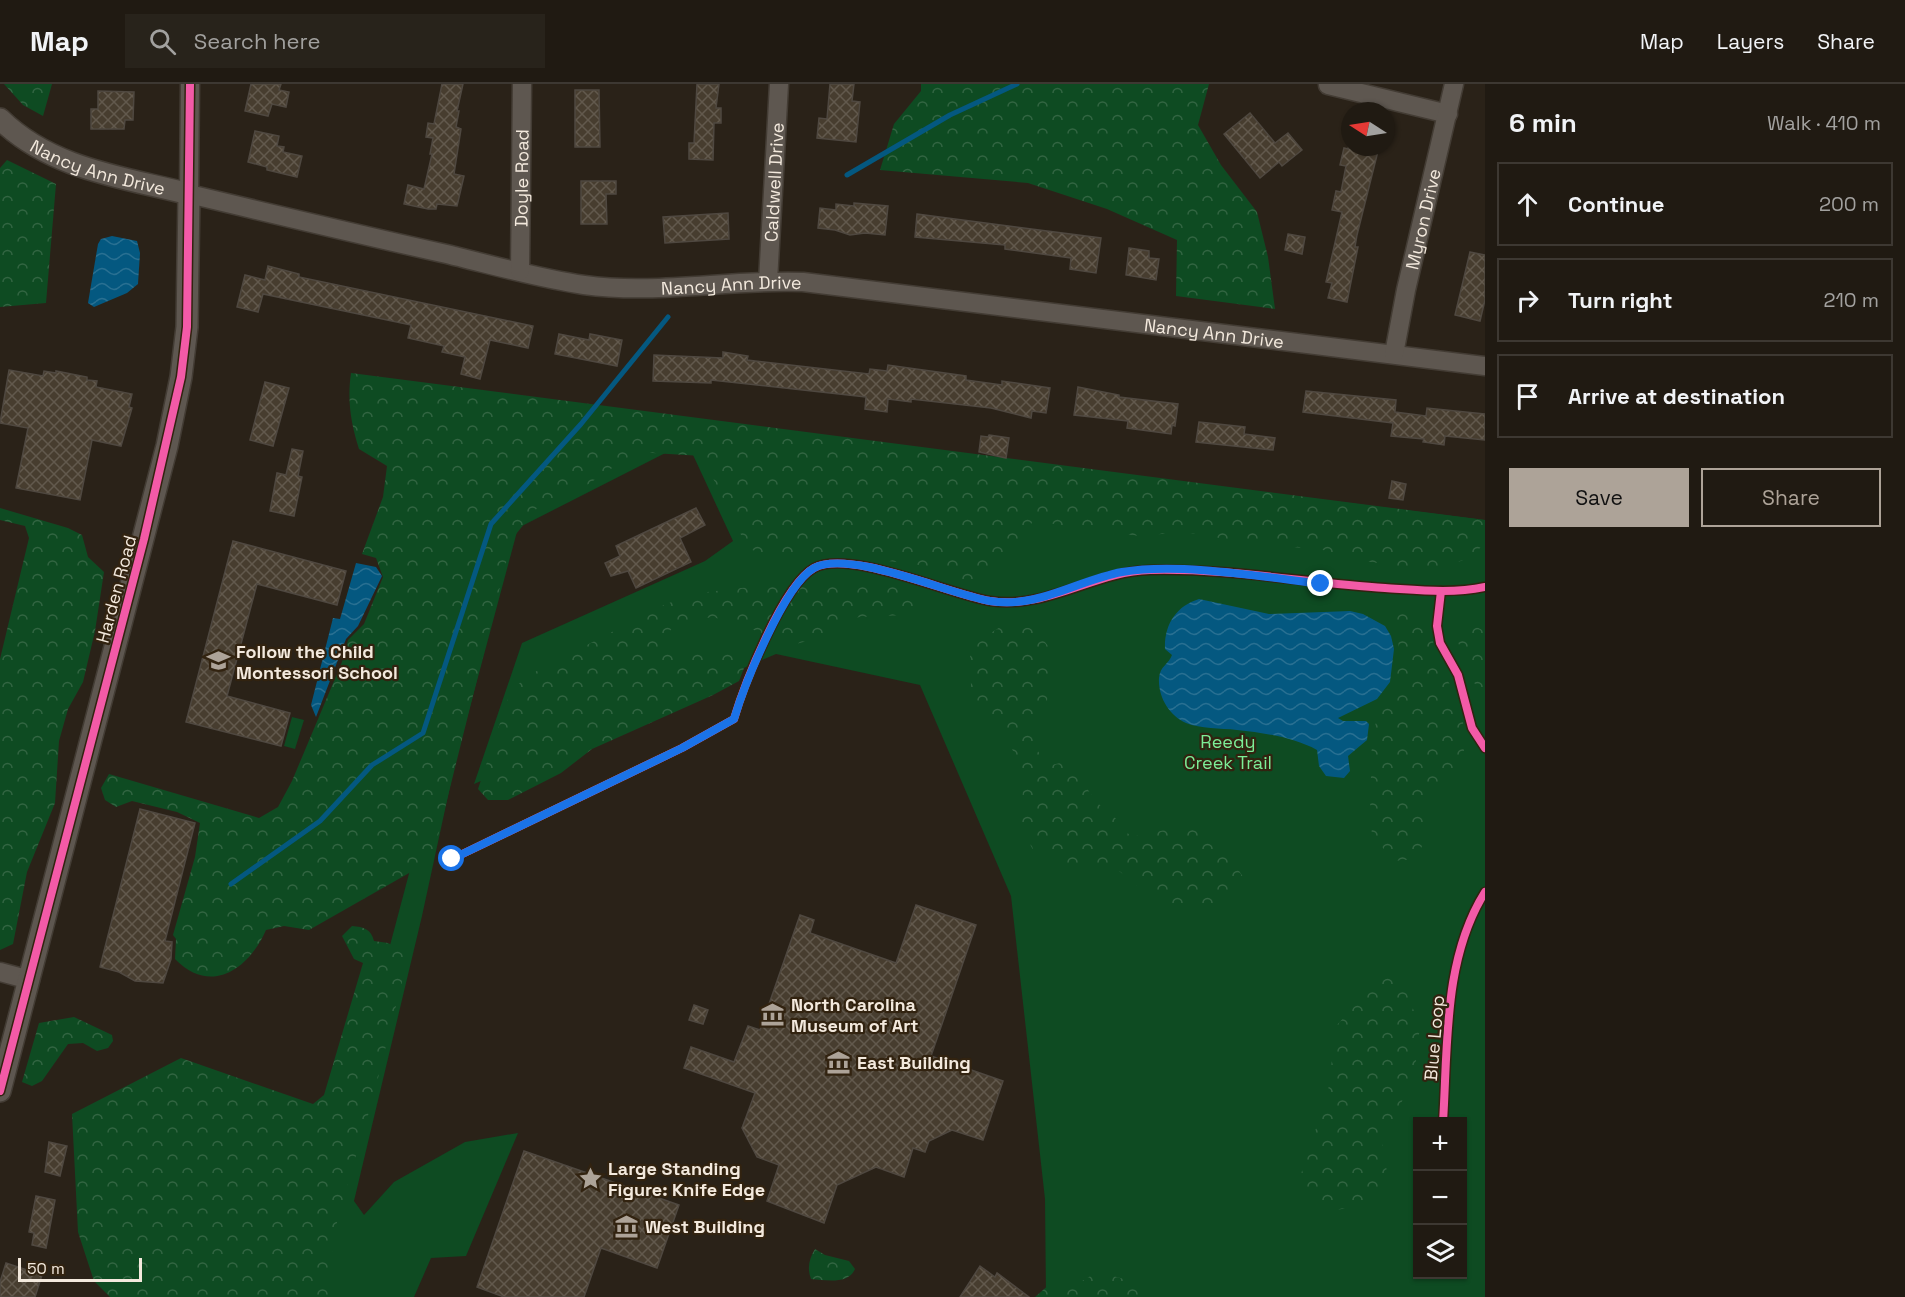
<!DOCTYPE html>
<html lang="en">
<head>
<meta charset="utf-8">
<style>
  body { margin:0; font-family:"Space Grotesk",sans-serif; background:#28231b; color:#f1f3f6 }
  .controls { position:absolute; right:18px; bottom:18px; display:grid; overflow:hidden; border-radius:0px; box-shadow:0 2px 4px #0004 }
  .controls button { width:54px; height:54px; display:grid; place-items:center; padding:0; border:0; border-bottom:2px solid #3d3832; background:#201a12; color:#f1f3f6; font:30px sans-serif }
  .compass { position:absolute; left:1341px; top:18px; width:54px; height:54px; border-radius:50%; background:#201a12; box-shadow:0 2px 4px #0004; rotate:282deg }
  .scale { position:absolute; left:18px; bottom:15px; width:124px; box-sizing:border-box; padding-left:6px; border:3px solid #f3e9dd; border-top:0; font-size:16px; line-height:21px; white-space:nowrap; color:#f3e9dd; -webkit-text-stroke:4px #322310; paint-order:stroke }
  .stop { position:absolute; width:18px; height:18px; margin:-14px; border:4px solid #1a73e8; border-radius:50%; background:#fff }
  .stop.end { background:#1a73e8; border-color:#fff; box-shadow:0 2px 6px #0008 }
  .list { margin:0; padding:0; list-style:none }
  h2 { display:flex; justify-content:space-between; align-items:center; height:78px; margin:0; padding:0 24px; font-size:26px }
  h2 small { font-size:20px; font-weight:400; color:#a2a19f }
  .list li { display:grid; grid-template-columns:39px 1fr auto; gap:18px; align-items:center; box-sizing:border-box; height:84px; margin:0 12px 12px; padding:0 12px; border:2px solid #3d3832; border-radius:0px }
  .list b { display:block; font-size:22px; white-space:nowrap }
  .list em { font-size:20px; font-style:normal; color:#a2a19f }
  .actions { display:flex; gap:12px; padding:18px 24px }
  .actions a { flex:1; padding:14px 0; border:2px solid #ada398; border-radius:0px; text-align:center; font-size:21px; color:#ada398 }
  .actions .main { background:#ada398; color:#111 }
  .icon { flex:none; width:33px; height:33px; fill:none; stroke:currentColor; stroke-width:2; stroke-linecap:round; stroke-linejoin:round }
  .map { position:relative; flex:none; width:1485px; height:1213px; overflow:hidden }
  header { display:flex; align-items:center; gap:36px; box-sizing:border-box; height:84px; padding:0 30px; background:#201a12; border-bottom:2px solid #3d3832 }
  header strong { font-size:28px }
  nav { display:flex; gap:33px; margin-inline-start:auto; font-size:21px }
  .search { width:420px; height:54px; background:#28231b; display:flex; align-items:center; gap:15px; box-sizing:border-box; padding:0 21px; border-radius:0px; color:#a2a19f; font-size:22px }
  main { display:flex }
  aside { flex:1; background:#201a12 }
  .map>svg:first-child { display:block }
  .green { fill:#0e4b22; fill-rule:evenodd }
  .forest { fill:url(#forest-crowns) }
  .water { fill:url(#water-waves) }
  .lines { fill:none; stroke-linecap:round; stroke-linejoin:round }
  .stream { stroke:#045880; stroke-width:5 }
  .building { fill:url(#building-cross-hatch); stroke:#4f4840; stroke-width:1.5 }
  .minor-casing { stroke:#433c34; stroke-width:21 }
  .tertiary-casing { stroke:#433c34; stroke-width:24 }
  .minor { stroke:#5e5750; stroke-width:18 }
  .tertiary { stroke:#5e5750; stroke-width:21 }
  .cycleway-casing { stroke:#322310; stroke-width:11 }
  .cycleway { stroke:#f35aa7; stroke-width:8 }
  .route { stroke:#1a73e8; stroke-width:8 }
  .labels { text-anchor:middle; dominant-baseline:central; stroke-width:4.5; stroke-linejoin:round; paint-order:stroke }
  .street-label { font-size:18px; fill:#f3e9dd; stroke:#322310 }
  .poi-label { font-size:18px; font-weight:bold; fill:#f3e9dd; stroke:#322310; text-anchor:start }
  .park-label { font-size:18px; fill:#7cee97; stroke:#322310 }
</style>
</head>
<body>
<header>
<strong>Map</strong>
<div class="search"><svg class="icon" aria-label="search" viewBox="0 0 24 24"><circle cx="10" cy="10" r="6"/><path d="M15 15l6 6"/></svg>Search here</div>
<nav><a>Map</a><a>Layers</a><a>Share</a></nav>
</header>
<main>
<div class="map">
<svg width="1485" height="1213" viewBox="0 0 1485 1213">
  <defs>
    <pattern id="forest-crowns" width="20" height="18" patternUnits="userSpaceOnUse" patternTransform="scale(1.5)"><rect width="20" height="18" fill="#0e4b22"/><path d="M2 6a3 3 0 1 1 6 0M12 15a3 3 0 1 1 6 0" fill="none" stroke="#326542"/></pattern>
    <pattern id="water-waves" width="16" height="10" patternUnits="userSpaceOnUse" patternTransform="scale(1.5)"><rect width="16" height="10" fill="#045880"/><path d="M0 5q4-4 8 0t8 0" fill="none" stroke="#297092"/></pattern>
    <pattern id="building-cross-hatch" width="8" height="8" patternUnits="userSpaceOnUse" patternTransform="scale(1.5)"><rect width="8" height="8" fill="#473d2f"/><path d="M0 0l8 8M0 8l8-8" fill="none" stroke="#62594d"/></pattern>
  </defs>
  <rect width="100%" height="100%" fill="#2a2218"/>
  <g class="green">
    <path d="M 534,317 L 1485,436 L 1485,1213 L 1046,1213 L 1045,1115 L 1011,812 L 920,601 L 776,570 L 474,700 L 522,559 L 705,477 L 733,457 L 687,358 L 518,444 L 456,675 L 422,832 L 354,1117 L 364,1131 L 394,1098 L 465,1058 L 518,1049 L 466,1172 L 431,1174 L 414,1213 L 297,1213 ZM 1418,1038 L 1462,1038 L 1462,1190 L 1418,1190 Z"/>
    <path d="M 292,633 L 304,636 L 295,665 L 284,662 Z"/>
  </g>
  <g class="forest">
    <path d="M 4,0 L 52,0 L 43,32 L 23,21 Z"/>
    <path d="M 921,0 L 1209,0 L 1198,41 L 1221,81 L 1257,128 L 1268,173 L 1275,225 L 1176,212 L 1177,156 L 1107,125 L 1028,99 L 880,86 L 894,40 L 921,7 Z"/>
    <path d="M 7,76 L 56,100 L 46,219 L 0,223 L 0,84 Z"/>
    <path d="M 351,289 L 1485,436 L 1485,460 L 1468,474 L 1446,483 L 1398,482 L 1364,477 L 1323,466 L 1243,458 L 1184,448 L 1139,452 L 1033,437 L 1006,480 L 980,498 L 957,494 L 927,482 L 834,470 L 789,475 L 748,465 L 702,372 L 636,368 L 584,403 L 538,423 L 512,455 L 432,776 L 309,846 L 284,842 L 266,846 C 249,885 211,912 175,875 L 176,855 L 173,851 L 195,773 L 200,739 L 177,728 L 132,717 L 116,723 L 105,716 L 101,704 L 109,690 L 259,734 L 278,723 L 292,697 L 342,578 L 348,556 L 364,540 L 383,493 L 376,474 L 362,470 L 383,413 L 387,382 L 359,365 C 351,339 347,317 351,289 Z"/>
    <path d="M 0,424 L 68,444 L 82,451 L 88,473 L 104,488 L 95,547 L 83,598 L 68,625 L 59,657 L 55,719 L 27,788 L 13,860 L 0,866 L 0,575 L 29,454 L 25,442 L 0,436 Z"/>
    <path d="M 844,497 C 871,497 909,497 926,521 L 906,531 L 859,533 L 819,554 L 788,562 L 757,547 L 713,533 L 676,539 L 657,564 L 742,569 L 746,579 L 739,597 L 713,611 L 592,665 L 561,689 L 508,716 L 488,716 L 478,705 L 511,606 L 531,590 L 662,522 L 691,510 L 790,498 Z"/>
    <path d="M 1419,526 L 1432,553 L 1437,577 L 1455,610 L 1463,637 L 1464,669 L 1453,688 L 1431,707 L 1425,730 L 1426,755 L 1415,775 L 1394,777 L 1372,751 L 1370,729 L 1372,653 L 1378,631 L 1395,601 L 1400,572 L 1397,549 L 1387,533 Z"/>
    <path d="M 1463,537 L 1485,547 L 1485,625 L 1453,546 Z"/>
    <path d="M 1005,540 L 1035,545 L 1052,567 L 1047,618 L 1035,635 L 1033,659 L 1047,682 L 1069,677 L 1096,718 L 1112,730 L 1131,753 L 1179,743 L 1216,751 L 1245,796 L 1227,816 L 1205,825 L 1162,823 L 1112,781 L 1063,779 L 1034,768 L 1022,744 L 1023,685 L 1006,654 L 984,631 L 971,603 L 970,567 L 986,552 Z"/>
    <path d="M 352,842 C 364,843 371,845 374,857 L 388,859 L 409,870 L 372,1018 L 338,1132 L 329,1187 L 335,1213 L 110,1213 L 94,1197 L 78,1148 L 72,1030 L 181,974 L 313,1020 L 324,1011 L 363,879 L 354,875 L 342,852 Z"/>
    <path d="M 1399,890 L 1420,942 L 1416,977 L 1400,1023 L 1382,1059 L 1387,1088 L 1379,1107 L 1356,1122 L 1332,1127 L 1311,1116 L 1299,1098 L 1310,1057 L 1326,1024 L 1336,942 L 1377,898 Z"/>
    <path d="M 74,933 L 112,951 L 113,957 L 108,964 L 97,967 L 83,959 L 68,960 L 42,997 L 32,1002 L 22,998 L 39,939 Z"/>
    <path d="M 815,1165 L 825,1171 L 849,1177 L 855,1185 C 848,1201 826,1196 811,1195 C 807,1184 809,1175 815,1165 Z"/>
    <path d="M 1094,1190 L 1113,1192 L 1142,1200 L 1149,1213 L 1035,1213 L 1051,1199 L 1077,1200 Z"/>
  </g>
  <g class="water">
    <path d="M 112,152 L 137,157 L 140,169 L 138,200 L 127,209 L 94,223 L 88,219 L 98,160 L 101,155 Z"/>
    <path d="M 356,479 L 376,483 L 382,492 L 358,542 L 346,555 L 316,633 L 311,621 L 333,534 L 340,535 Z"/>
    <path d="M 1199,515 L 1269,530 L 1350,527 L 1363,530 L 1385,542 L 1391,552 L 1394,565 L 1390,598 L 1377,615 L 1338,634 L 1343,637 L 1366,637 L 1369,640 L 1367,656 L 1348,672 L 1350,687 L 1344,694 L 1326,692 L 1319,682 L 1317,666 C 1293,653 1264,649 1237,646 C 1220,644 1201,645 1186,639 C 1169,631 1158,613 1159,594 C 1160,582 1169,580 1172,571 L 1165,565 C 1164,541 1176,522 1199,515 Z"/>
  </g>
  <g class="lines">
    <g class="stream">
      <path d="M 847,91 L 950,31 L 1017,0"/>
      <path d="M 231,800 L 320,737 L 372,681 L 423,649 L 491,440 L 581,340 L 668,233"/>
    </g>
  </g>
  <g class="building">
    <path d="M 251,0 L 281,0 L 279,6 L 289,8 L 286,23 L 272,20 L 268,32 L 245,27 Z"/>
    <path d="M 442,0 L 463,0 L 457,27 L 459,27 L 456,43 L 461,45 L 454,90 L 464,92 L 457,122 L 437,120 L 436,125 L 428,125 L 404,120 L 408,101 L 424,105 L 432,70 L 430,70 L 433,54 L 426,53 L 428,39 L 434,40 Z"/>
    <path d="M 697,0 L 719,0 L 716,24 L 721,24 L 721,39 L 714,39 L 713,76 L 689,75 L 689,59 L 694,59 Z"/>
    <path d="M 830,0 L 854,0 L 852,17 L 860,18 L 856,58 L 817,54 L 819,34 L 827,35 Z"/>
    <path d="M 575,6 L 599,6 L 600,63 L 575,63 Z"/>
    <path d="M 98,7 L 134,8 L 133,36 L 125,36 L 124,45 L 91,45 L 91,25 L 98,25 Z"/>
    <path d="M 1250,29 L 1275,59 L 1288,49 L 1302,66 L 1282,82 L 1279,78 L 1260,94 L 1224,50 Z"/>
    <path d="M 255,47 L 279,52 L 277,62 L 284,63 L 283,68 L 302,72 L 297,93 L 267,86 L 267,83 L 248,78 Z"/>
    <path d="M 1349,61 L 1378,67 L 1357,151 L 1355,163 L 1358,163 L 1347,218 L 1328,214 L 1332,199 L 1326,198 L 1342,128 L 1332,126 L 1336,107 L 1341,108 L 1346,82 L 1340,81 L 1344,64 L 1348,65 Z"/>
    <path d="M 581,97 L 616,97 L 616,110 L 606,110 L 607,140 L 581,140 Z"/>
    <path d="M 854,119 L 888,122 L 885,151 L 865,149 L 850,151 L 835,146 L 818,144 L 820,124 L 836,126 L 836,120 L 854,122 Z"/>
    <path d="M 728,129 L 729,155 L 665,159 L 663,133 Z"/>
    <path d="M 917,130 L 1101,154 L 1096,189 L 1070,185 L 1071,174 L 1005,165 L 1005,161 L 915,153 Z"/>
    <path d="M 1288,150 L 1305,153 L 1302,170 L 1285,166 Z"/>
    <path d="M 1129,164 L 1149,167 L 1149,174 L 1159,175 L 1156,196 L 1126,191 Z"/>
    <path d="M 1470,168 L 1485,171 L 1485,216 L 1480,237 L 1455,231 Z"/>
    <path d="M 268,182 L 299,190 L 299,193 L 533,242 L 528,264 L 490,256 L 480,295 L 461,290 L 465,273 L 442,268 L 444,262 L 408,254 L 411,241 L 263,210 L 258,228 L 237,223 L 245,191 L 265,196 Z"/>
    <path d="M 559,250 L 589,256 L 590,250 L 622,256 L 617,282 L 555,270 Z"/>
    <path d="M 723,268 L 748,272 L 747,276 L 869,290 L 870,285 L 887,287 L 888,281 L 966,292 L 966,296 L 1002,301 L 1002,297 L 1050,304 L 1046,329 L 1032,327 L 1031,334 L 991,324 L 911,315 L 911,318 L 888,315 L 887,328 L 865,325 L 866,313 L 711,296 L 711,299 L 653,297 L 654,271 L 723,274 Z"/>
    <path d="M 9,286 L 43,292 L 44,287 L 56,289 L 56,287 L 87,293 L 87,296 L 97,297 L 96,303 L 132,310 L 129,323 L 132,324 L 121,362 L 92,356 L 80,416 L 16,404 L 28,344 L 0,339 Z"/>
    <path d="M 265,298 L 289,304 L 273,362 L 250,356 Z"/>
    <path d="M 1078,303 L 1119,311 L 1119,313 L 1178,320 L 1175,342 L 1172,341 L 1171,350 L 1127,344 L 1128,337 L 1074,331 Z"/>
    <path d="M 1306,307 L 1396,316 L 1395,328 L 1426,332 L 1427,324 L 1485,330 L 1485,356 L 1445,352 L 1444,361 L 1423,358 L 1424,355 L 1391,352 L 1393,339 L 1303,328 Z"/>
    <path d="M 1199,338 L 1245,343 L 1244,350 L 1275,354 L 1273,366 L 1196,358 Z"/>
    <path d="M 989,351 L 1009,354 L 1006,374 L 979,368 L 981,352 L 988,353 Z"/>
    <path d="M 292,365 L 303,367 L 298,392 L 302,393 L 294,432 L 270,427 L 277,389 L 286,391 Z"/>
    <path d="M 1392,397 L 1406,400 L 1403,416 L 1389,414 Z"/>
    <path d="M 696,424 L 705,441 L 680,454 L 691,478 L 636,504 L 628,487 L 611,492 L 605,479 L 620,472 L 616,462 Z"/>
    <path d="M 233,457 L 346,487 L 337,521 L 257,500 L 227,612 L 290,629 L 281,662 L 186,638 Z"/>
    <path d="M 140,725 L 195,739 L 165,857 L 172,858 L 171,875 L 163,899 L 135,897 L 119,888 L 100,883 Z"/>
    <path d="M 916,821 L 976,841 L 931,972 L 1003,997 L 983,1056 L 952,1046 L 929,1057 L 925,1068 L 913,1064 L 904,1093 L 876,1083 L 837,1101 L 824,1139 L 767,1117 L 779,1081 L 757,1073 L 742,1044 L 755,1009 L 684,984 L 691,963 L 734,978 L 748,942 L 760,946 L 800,831 L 814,836 L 810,849 L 896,879 Z"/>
    <path d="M 694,921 L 708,926 L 703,940 L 689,936 Z"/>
    <path d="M 49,1058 L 67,1062 L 60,1092 L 45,1088 Z"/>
    <path d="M 524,1067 L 679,1121 L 657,1184 L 601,1164 L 584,1213 L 504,1213 L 477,1203 Z"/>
    <path d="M 36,1112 L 55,1116 L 46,1164 L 32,1161 L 34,1149 L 29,1148 Z"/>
    <path d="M 6,1179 L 42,1191 L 35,1213 L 0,1213 L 0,1198 Z"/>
    <path d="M 980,1182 L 995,1193 L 997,1189 L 1029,1213 L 960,1213 Z"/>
  </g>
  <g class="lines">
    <defs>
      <g id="minor">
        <path id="s1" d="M 190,0 L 189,110 C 273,130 357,150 442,169 C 489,180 536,194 584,201 C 657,211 730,195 803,198 L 1485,282"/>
        <path d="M 1328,1 L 1448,30"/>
        <path id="s2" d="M 520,187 L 522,0"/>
        <path id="s3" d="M 768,197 L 779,0"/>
        <path id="s4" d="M 1394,270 L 1406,206 L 1454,0"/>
        <path d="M 0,888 L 30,896"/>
      </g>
      <g id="tertiary">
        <path id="s5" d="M 0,35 C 51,85 122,93 189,110 L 187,243 L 181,293 L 167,362 L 0,1007"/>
      </g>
    </defs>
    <use href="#minor" class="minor-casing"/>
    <use href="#tertiary" class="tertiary-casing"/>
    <use href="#minor" class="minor"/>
    <use href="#tertiary" class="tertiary"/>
    <defs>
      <g id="cycleway">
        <path d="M 1441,507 L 1437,542 L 1440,559 L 1458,591 L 1472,644 L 1485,664"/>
        <path d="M 452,775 L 682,664 L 734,635 C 744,601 783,501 814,484 C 849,465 949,510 990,517 C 1046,526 1095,487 1150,486 C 1228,484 1307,499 1385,504 C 1418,506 1452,510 1485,503"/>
        <path d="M 0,1007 L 144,455 L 181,293 L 187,243 L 190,0"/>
        <path d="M 1443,1038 C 1448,961 1443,875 1485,808"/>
      </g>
    </defs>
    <use href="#cycleway" class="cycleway-casing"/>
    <use href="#cycleway" class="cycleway"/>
  </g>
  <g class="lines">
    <path class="route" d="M 452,775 L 682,664 L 734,635 C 744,602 784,501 814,484 C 849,465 949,510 990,517 C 1037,525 1078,496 1122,488 C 1178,478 1264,493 1321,500"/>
  </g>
  <defs>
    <symbol id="school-bare" viewBox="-9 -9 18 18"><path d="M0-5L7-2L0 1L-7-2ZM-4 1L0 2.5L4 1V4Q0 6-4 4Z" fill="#ada398" stroke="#322310" stroke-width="2.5" paint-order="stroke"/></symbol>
    <symbol id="museum-bare" viewBox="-9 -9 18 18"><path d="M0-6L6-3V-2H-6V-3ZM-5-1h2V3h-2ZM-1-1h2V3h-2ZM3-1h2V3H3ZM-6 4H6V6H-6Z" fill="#ada398" stroke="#322310" stroke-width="2.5" paint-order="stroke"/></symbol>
    <symbol id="sight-bare" viewBox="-9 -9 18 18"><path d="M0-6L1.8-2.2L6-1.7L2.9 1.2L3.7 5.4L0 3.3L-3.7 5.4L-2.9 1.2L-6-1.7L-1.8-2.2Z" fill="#ada398" stroke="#322310" stroke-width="2.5" paint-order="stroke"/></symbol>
  </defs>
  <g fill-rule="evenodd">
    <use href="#school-bare" x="202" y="560" width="33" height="33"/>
    <use href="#museum-bare" x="756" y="914" width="33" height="33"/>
    <use href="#museum-bare" x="822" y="962" width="33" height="33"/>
    <use href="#sight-bare" x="574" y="1078" width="33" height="33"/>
    <use href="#museum-bare" x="610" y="1126" width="33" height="33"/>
  </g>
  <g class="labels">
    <g class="street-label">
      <text stroke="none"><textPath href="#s5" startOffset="111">Nancy Ann Drive</textPath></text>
      <text stroke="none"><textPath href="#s2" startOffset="93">Doyle Road</textPath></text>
      <text stroke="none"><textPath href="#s3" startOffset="99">Caldwell Drive</textPath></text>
      <text stroke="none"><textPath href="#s4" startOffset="138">Myron Drive</textPath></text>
      <text stroke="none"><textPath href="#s1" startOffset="663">Nancy Ann Drive</textPath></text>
      <text stroke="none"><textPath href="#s1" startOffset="1149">Nancy Ann Drive</textPath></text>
      <text transform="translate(116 505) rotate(-75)">Harden Road</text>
      <text transform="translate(1434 954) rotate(-85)">Blue Loop</text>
    </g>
    <g class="poi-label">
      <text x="236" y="567">Follow the Child<tspan x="236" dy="21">Montessori School</tspan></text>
      <text x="791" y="920">North Carolina<tspan x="791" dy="21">Museum of Art</tspan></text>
      <text x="857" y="978">East Building</text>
      <text x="608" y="1084">Large Standing<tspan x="608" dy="21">Figure: Knife Edge</tspan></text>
      <text x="645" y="1142">West Building</text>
    </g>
    <g class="park-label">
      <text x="1228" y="657">Reedy<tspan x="1228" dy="21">Creek Trail</tspan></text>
    </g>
  </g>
</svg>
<div class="controls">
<button>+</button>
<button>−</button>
<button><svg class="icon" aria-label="layers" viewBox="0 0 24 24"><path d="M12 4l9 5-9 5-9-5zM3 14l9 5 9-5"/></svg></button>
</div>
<svg class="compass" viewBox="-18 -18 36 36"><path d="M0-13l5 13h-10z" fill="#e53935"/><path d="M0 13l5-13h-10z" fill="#a2a19f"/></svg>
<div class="scale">50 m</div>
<div class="stop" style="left:452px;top:775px"></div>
<div class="stop end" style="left:1321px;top:500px"></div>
</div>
<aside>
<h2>6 min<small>Walk · 410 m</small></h2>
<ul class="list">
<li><svg class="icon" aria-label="ahead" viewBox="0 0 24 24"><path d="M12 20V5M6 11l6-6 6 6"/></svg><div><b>Continue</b></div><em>200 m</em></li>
<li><svg class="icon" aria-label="right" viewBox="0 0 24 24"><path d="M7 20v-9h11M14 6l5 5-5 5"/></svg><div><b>Turn right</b></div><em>210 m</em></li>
<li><svg class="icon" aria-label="arrive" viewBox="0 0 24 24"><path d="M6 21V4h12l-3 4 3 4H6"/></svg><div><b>Arrive at destination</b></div></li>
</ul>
<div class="actions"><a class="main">Save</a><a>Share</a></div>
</aside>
</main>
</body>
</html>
